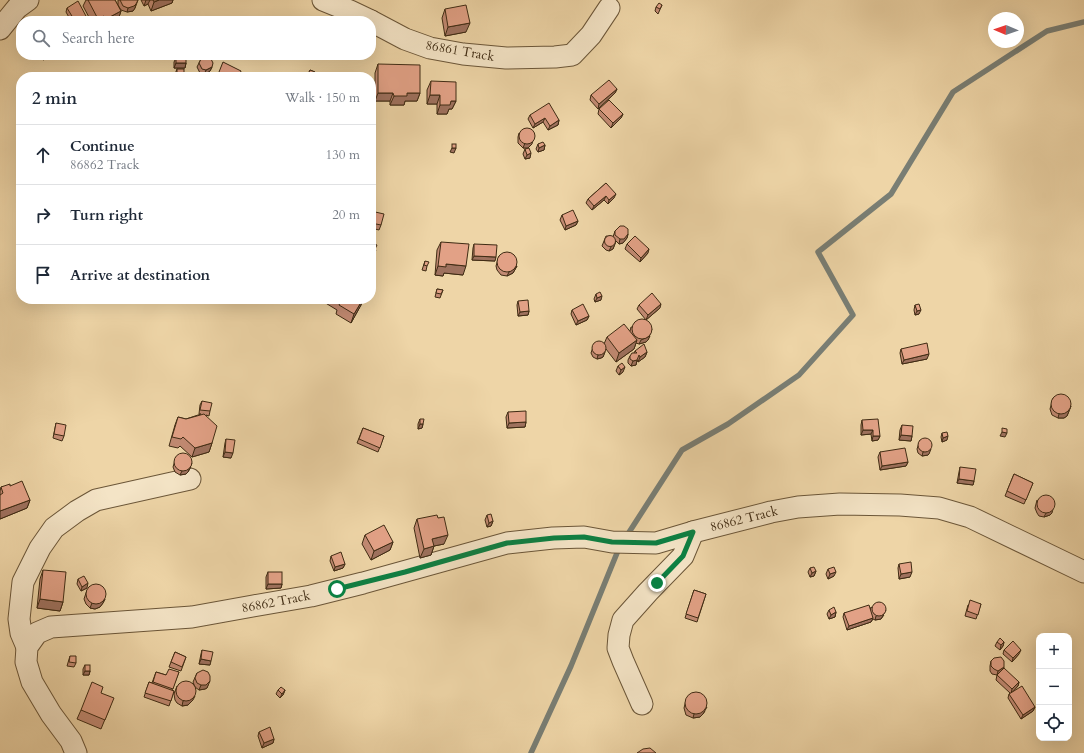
<!DOCTYPE html>
<html lang="en">
<head>
<meta charset="utf-8">
<style>
  body { margin:0; font-family:Cardo,serif; background:#f6f6f7; color:#1f2937 }
  .controls { position:absolute; right:12px; bottom:12px; display:grid; overflow:hidden; border-radius:8px; box-shadow:0 4px 16px #0002 }
  .controls button { width:36px; height:36px; display:grid; place-items:center; padding:0; border:0; border-bottom:1px solid #e0e1e3; background:#fff; color:#1f2937; font:20px sans-serif }
  .compass { position:absolute; left:988px; top:12px; width:36px; height:36px; border-radius:50%; background:#fff; box-shadow:0 4px 16px #0002; rotate:272deg }
  .stop { position:absolute; width:12px; height:12px; margin:-9px; border:3px solid #0b8043; border-radius:50%; background:#fff }
  .stop.end { background:#0b8043; border-color:#fff; box-shadow:0 1px 4px #0008 }
  .list { margin:0; padding:0; list-style:none }
  h2 { display:flex; justify-content:space-between; align-items:center; height:52px; margin:0; padding:0 16px; font-size:17px }
  h2 small { font-size:13px; font-weight:400; color:#747a83 }
  .list li { display:grid; grid-template-columns:26px 1fr auto; gap:12px; align-items:center; box-sizing:border-box; height:60px; padding:0 16px; border-top:1px solid #e0e1e3 }
  .list b { display:block; font-size:15px; white-space:nowrap }
  .list p { margin:0; font-size:13px; white-space:nowrap; color:#747a83 }
  .list em { font-size:13px; font-style:normal; color:#747a83 }
  .icon { flex:none; width:22px; height:22px; fill:none; stroke:currentColor; stroke-width:2; stroke-linecap:round; stroke-linejoin:round }
  .map { position:relative; flex:none; width:1084px; height:753px; overflow:hidden }
  .search { position:absolute; background:#fff; box-shadow:0 4px 16px #0002; left:16px; top:16px; width:360px; height:44px; display:flex; align-items:center; gap:10px; box-sizing:border-box; padding:0 14px; border-radius:16px; color:#747a83; font-size:15px }
  .panel { position:absolute; background:#fff; box-shadow:0 4px 16px #0002; left:16px; top:72px; width:360px; height:232px; border-radius:16px }
  .map>svg:first-child { display:block }
  .lines { fill:none; stroke-linecap:round; stroke-linejoin:round }
  .stream { stroke:#797e74; stroke-width:5.5 }
  .minor-casing { stroke:#6b5638; stroke-width:23 }
  .minor { stroke:#f4e4c6; stroke-width:21 }
  .wall { fill:#c28a73; stroke:#3f2b13 }
  .shaded-wall { fill:#9e715e; stroke:#3f2b13 }
  .building { fill:#e2a186; stroke:#3f2b13 }
  .route { stroke:#0b8043; stroke-width:5 }
  .labels { text-anchor:middle; dominant-baseline:central; stroke-width:4; stroke-linejoin:round; paint-order:stroke }
  .street-label { font-size:13px; fill:#3f2b13; stroke:#f4e4c6 }
</style>
</head>
<body>
<div class="map">
<svg width="1084" height="753" viewBox="0 0 1084 753">
  <rect width="100%" height="100%" fill="#eed5a7"/>
  <filter id="stains"><feTurbulence type="fractalNoise" baseFrequency=".005" numOctaves="4"/><feColorMatrix values="0 0 0 0 .2 0 0 0 0 .09 0 0 0 0 .02 0 0 0 .5 -.17"/></filter>
  <radialGradient id="worn" r=".72"><stop offset=".6" stop-color="#630" stop-opacity="0"/><stop offset="1" stop-color="#630" stop-opacity=".3"/></radialGradient>
  <g class="lines">
    <g class="stream">
      <path d="M 626,537 L 682,450 L 728,424 L 799,375 L 853,315 L 818,252 L 891,194 L 953,92 L 1047,31 L 1084,22"/>
      <path d="M 531,753 L 571,666 L 617,553 L 621,546"/>
    </g>
    <defs>
      <g id="minor">
        <path d="M 323,0 L 350,11 L 371,21"/>
        <path d="M 371,21 L 405,39 L 430,48 L 463,54 L 506,58 L 555,57 L 572,55 L 591,35 L 609,8"/>
        <path d="M 0,29 L 17,8 L 28,0"/>
        <path d="M 27,647 L 21,633 L 19,619 L 23,582 L 40,548 L 54,528 L 77,511 L 96,500 L 190,479"/>
        <path d="M 642,704 L 623,661 L 618,648 L 619,635 L 623,620 L 648,592 L 683,556 L 693,532"/>
        <path d="M 76,753 L 71,741 L 51,714 L 32,682 L 26,662 L 27,647 L 37,633 L 51,627 L 192,617 L 253,606 L 311,596 L 363,583 L 507,543 L 553,538 L 584,537 L 612,542 L 656,543 L 693,532 L 771,512 L 798,507 L 840,504 L 900,505 L 939,508 L 970,517 L 1084,572"/>
      </g>
    </defs>
    <use href="#minor" class="minor-casing"/>
    <use href="#minor" class="minor"/>
  </g>
  <g class="wall">
    <path d="M 86,0 L 115,0 L 121,11 L 118,20 L 116,21 L 91,21 L 83,6 Z"/>
    <path d="M 118,0 L 138,0 L 135,8 L 133,11 L 127,12 L 121,10 L 118,5 Z"/>
    <path d="M 141,0 L 173,0 L 172,3 L 151,11 L 148,4 L 144,6 Z"/>
    <path d="M 662,5 L 658,14 L 655,11 L 656,7 Z"/>
    <path d="M 67,8 L 87,18 L 86,21 L 71,21 L 66,12 Z"/>
    <path d="M 445,9 L 466,32 L 445,36 L 442,18 Z"/>
    <path d="M 40,55 L 51,55 L 50,56 L 43,60 Z"/>
    <path d="M 283,55 L 300,55 L 299,59 Z"/>
    <path d="M 176,58 L 186,63 L 185,68 L 174,68 L 174,62 Z"/>
    <path d="M 201,59 L 212,67 L 210,71 L 204,75 L 200,73 L 197,67 Z"/>
    <path d="M 378,64 L 420,93 L 417,101 L 405,101 L 404,105 L 390,105 L 390,101 L 375,101 L 375,73 Z"/>
    <path d="M 177,69 L 184,73 L 182,77 L 176,77 L 175,74 Z"/>
    <path d="M 310,70 L 315,72 L 313,77 L 307,77 Z"/>
    <path d="M 431,81 L 456,101 L 452,109 L 449,109 L 447,114 L 437,114 L 437,104 L 427,104 L 427,90 Z"/>
    <path d="M 617,89 L 615,93 L 598,109 L 590,100 L 591,95 Z"/>
    <path d="M 599,109 L 623,114 L 621,118 L 611,128 L 598,114 Z"/>
    <path d="M 530,115 L 559,120 L 558,125 L 548,130 L 543,122 L 533,128 L 528,119 Z"/>
    <path d="M 519,133 L 532,144 L 528,148 L 523,148 L 518,143 L 518,137 Z"/>
    <path d="M 538,144 L 545,145 L 544,150 L 538,152 L 536,149 Z"/>
    <path d="M 525,149 L 530,158 L 525,159 L 523,154 Z"/>
    <path d="M 606,183 L 614,198 L 608,204 L 604,200 L 592,210 L 586,203 L 588,199 Z"/>
    <path d="M 371,211 L 381,225 L 379,230 L 371,228 Z"/>
    <path d="M 562,215 L 578,221 L 576,225 L 565,230 L 560,220 Z"/>
    <path d="M 615,231 L 628,234 L 627,238 L 623,243 L 619,244 L 616,241 L 613,249 L 609,251 L 606,250 L 602,246 L 606,236 L 613,237 Z"/>
    <path d="M 441,242 L 463,275 L 444,273 L 443,276 L 435,275 L 437,250 Z"/>
    <path d="M 474,244 L 495,261 L 472,260 L 473,248 Z"/>
    <path d="M 627,244 L 648,253 L 640,262 L 625,249 Z"/>
    <path d="M 371,245 L 376,250 L 373,255 L 371,254 Z"/>
    <path d="M 499,256 L 517,266 L 513,273 L 507,276 L 501,275 L 497,270 L 496,266 Z"/>
    <path d="M 425,261 L 427,266 L 426,271 L 422,270 Z"/>
    <path d="M 437,289 L 443,290 L 440,298 L 435,297 Z"/>
    <path d="M 596,294 L 601,300 L 595,302 L 594,299 Z"/>
    <path d="M 319,299 L 363,299 L 361,305 L 351,323 L 336,314 L 337,310 Z"/>
    <path d="M 518,301 L 529,311 L 528,315 L 518,316 L 517,305 Z"/>
    <path d="M 639,305 L 660,308 L 646,320 L 637,309 Z"/>
    <path d="M 915,305 L 919,314 L 915,315 L 914,310 Z"/>
    <path d="M 572,310 L 589,316 L 587,320 L 576,325 L 571,314 Z"/>
    <path d="M 631,327 L 652,329 L 648,340 L 646,342 L 639,344 L 636,343 L 634,349 L 616,362 L 606,349 L 603,357 L 601,358 L 597,359 L 593,357 L 591,353 L 594,344 L 604,344 L 607,337 L 630,331 Z"/>
    <path d="M 901,349 L 927,359 L 902,364 L 900,353 Z"/>
    <path d="M 635,351 L 647,352 L 645,357 L 638,362 L 637,360 L 636,365 L 631,366 L 628,363 L 628,360 L 630,356 L 634,353 Z"/>
    <path d="M 618,366 L 623,372 L 619,375 L 616,371 Z"/>
    <path d="M 1053,398 L 1071,406 L 1067,416 L 1064,418 L 1058,418 L 1052,415 L 1050,409 Z"/>
    <path d="M 202,401 L 210,411 L 209,416 L 206,415 L 212,443 L 209,452 L 192,457 L 180,446 L 178,448 L 169,446 L 175,425 L 178,417 L 186,419 L 201,414 L 199,414 L 200,405 Z"/>
    <path d="M 508,412 L 526,422 L 525,427 L 507,428 L 506,417 Z"/>
    <path d="M 420,419 L 423,424 L 422,428 L 418,429 L 418,424 Z"/>
    <path d="M 862,420 L 880,436 L 878,440 L 872,441 L 871,434 L 861,435 L 861,425 Z"/>
    <path d="M 56,423 L 64,436 L 62,441 L 53,438 Z"/>
    <path d="M 902,425 L 912,436 L 911,441 L 899,440 L 900,430 Z"/>
    <path d="M 363,428 L 384,436 L 378,452 L 357,443 Z"/>
    <path d="M 942,433 L 947,440 L 942,442 L 941,437 Z"/>
    <path d="M 226,439 L 231,458 L 223,457 L 225,443 Z"/>
    <path d="M 920,440 L 929,454 L 928,455 L 922,456 L 918,453 L 917,449 Z"/>
    <path d="M 880,452 L 908,462 L 906,466 L 880,470 L 878,457 Z"/>
    <path d="M 176,457 L 191,467 L 188,472 L 186,474 L 180,475 L 175,472 L 173,467 Z"/>
    <path d="M 960,467 L 974,481 L 973,485 L 957,483 L 959,472 Z"/>
    <path d="M 1014,474 L 1033,483 L 1024,504 L 1005,496 Z"/>
    <path d="M 10,486 L 30,500 L 27,508 L 0,519 L 0,491 L 1,487 Z"/>
    <path d="M 1037,500 L 1052,513 L 1050,515 L 1044,517 L 1039,516 L 1037,513 L 1035,508 Z"/>
    <path d="M 487,515 L 493,521 L 491,526 L 487,527 L 485,520 Z"/>
    <path d="M 417,519 L 444,544 L 434,546 L 431,555 L 420,558 L 414,528 Z"/>
    <path d="M 365,535 L 393,542 L 390,550 L 371,560 L 362,544 Z"/>
    <path d="M 331,556 L 345,564 L 343,568 L 334,571 L 330,561 Z"/>
    <path d="M 899,564 L 910,577 L 899,579 L 898,568 Z"/>
    <path d="M 810,568 L 816,571 L 814,576 L 810,577 L 808,572 Z"/>
    <path d="M 828,569 L 834,576 L 828,579 L 826,574 Z"/>
    <path d="M 43,570 L 63,602 L 60,611 L 37,608 L 40,579 Z"/>
    <path d="M 268,572 L 282,584 L 281,588 L 266,589 L 266,577 Z"/>
    <path d="M 78,579 L 87,588 L 81,591 L 77,584 Z"/>
    <path d="M 87,590 L 105,599 L 103,603 L 100,607 L 95,609 L 90,608 L 86,604 L 84,599 Z"/>
    <path d="M 694,590 L 706,594 L 697,622 L 685,618 Z"/>
    <path d="M 981,604 L 976,619 L 965,616 L 968,605 Z"/>
    <path d="M 871,607 L 884,615 L 881,619 L 875,620 L 873,619 L 871,622 L 847,630 L 843,617 L 844,613 L 870,610 Z"/>
    <path d="M 829,610 L 836,612 L 835,617 L 829,619 L 827,614 Z"/>
    <path d="M 997,642 L 1004,642 L 1003,646 L 1000,650 L 995,646 Z"/>
    <path d="M 202,650 L 210,665 L 199,664 L 201,654 Z"/>
    <path d="M 1004,650 L 1019,654 L 1012,662 L 1003,654 Z"/>
    <path d="M 175,652 L 186,657 L 181,671 L 169,667 Z"/>
    <path d="M 70,656 L 76,663 L 74,667 L 67,666 Z"/>
    <path d="M 991,661 L 1004,667 L 1003,669 L 1019,682 L 1018,686 L 1012,692 L 1035,707 L 1033,711 L 1021,719 L 1008,698 L 1009,694 L 1010,693 L 996,680 L 997,675 L 999,674 L 997,675 L 992,674 L 990,671 L 990,666 Z"/>
    <path d="M 85,665 L 90,671 L 89,675 L 83,675 L 83,669 Z"/>
    <path d="M 156,672 L 166,675 L 179,672 L 172,690 L 174,691 L 169,706 L 144,697 L 149,682 L 152,683 Z"/>
    <path d="M 197,673 L 208,685 L 207,688 L 205,689 L 199,690 L 195,687 L 193,682 Z"/>
    <path d="M 177,686 L 193,700 L 188,705 L 182,706 L 177,703 L 175,700 L 174,694 Z"/>
    <path d="M 278,690 L 285,690 L 283,695 L 280,698 L 276,694 Z"/>
    <path d="M 686,700 L 705,711 L 703,714 L 700,717 L 693,718 L 686,715 L 684,708 Z"/>
    <path d="M 110,707 L 101,729 L 77,719 L 81,710 Z"/>
    <path d="M 259,732 L 274,739 L 273,743 L 262,748 L 258,736 Z"/>
  </g>
  <g class="shaded-wall">
    <path d="M 146,0 L 150,0 L 148,4 L 144,6 Z"/>
    <path d="M 159,0 L 173,0 L 172,3 L 151,11 L 154,2 Z"/>
    <path d="M 136,4 L 135,8 L 133,11 L 127,12 L 128,8 Z"/>
    <path d="M 121,11 L 118,20 L 116,21 L 105,21 L 106,19 Z"/>
    <path d="M 104,16 L 102,21 L 97,21 L 98,19 Z"/>
    <path d="M 87,18 L 86,21 L 82,21 Z"/>
    <path d="M 470,23 L 466,32 L 445,36 L 448,27 Z"/>
    <path d="M 44,55 L 51,55 L 50,56 L 43,60 Z"/>
    <path d="M 176,63 L 186,63 L 185,68 L 174,68 Z"/>
    <path d="M 212,67 L 210,71 L 204,75 L 206,70 Z"/>
    <path d="M 184,73 L 182,77 L 176,77 L 177,74 Z"/>
    <path d="M 617,89 L 615,93 L 598,109 L 599,104 Z"/>
    <path d="M 378,93 L 393,93 L 390,101 L 375,101 Z"/>
    <path d="M 407,93 L 420,93 L 417,101 L 405,101 L 404,105 L 390,105 L 394,96 Z"/>
    <path d="M 430,95 L 440,95 L 437,104 L 427,104 Z"/>
    <path d="M 451,101 L 456,101 L 452,109 L 449,109 L 447,114 L 437,114 L 440,105 Z"/>
    <path d="M 623,114 L 621,118 L 611,128 L 613,123 Z"/>
    <path d="M 545,118 L 543,122 L 533,128 L 535,124 Z"/>
    <path d="M 559,120 L 558,125 L 548,130 L 550,126 Z"/>
    <path d="M 533,140 L 532,144 L 528,148 L 523,148 L 525,143 Z"/>
    <path d="M 545,145 L 544,150 L 538,152 L 539,148 Z"/>
    <path d="M 452,148 L 456,148 L 454,153 L 450,152 Z"/>
    <path d="M 531,153 L 530,158 L 525,159 L 527,155 Z"/>
    <path d="M 616,194 L 614,198 L 608,204 L 609,200 Z"/>
    <path d="M 606,196 L 604,200 L 592,210 L 594,206 Z"/>
    <path d="M 578,221 L 576,225 L 565,230 L 566,226 Z"/>
    <path d="M 628,234 L 627,238 L 623,243 L 619,244 L 620,239 Z"/>
    <path d="M 616,241 L 613,249 L 609,251 L 611,247 Z"/>
    <path d="M 649,249 L 648,253 L 640,262 L 641,258 Z"/>
    <path d="M 474,256 L 496,257 L 495,261 L 472,260 Z"/>
    <path d="M 446,264 L 466,266 L 463,275 L 444,273 L 443,276 L 435,275 L 438,266 Z"/>
    <path d="M 517,266 L 513,273 L 507,276 L 509,272 Z"/>
    <path d="M 602,296 L 601,300 L 595,302 L 597,298 Z"/>
    <path d="M 363,299 L 361,305 L 351,323 L 354,314 Z"/>
    <path d="M 661,304 L 660,308 L 646,320 L 648,315 Z"/>
    <path d="M 921,310 L 919,314 L 915,315 L 917,311 Z"/>
    <path d="M 529,311 L 528,315 L 518,316 L 520,312 Z"/>
    <path d="M 589,316 L 587,320 L 576,325 L 578,321 Z"/>
    <path d="M 650,336 L 648,340 L 646,342 L 639,344 L 641,340 Z"/>
    <path d="M 637,340 L 634,349 L 616,362 L 619,353 Z"/>
    <path d="M 605,352 L 603,357 L 601,358 L 597,359 L 598,355 Z"/>
    <path d="M 647,352 L 645,357 L 638,362 L 640,357 Z"/>
    <path d="M 929,354 L 927,359 L 902,364 L 904,360 Z"/>
    <path d="M 637,360 L 636,365 L 631,366 L 633,361 Z"/>
    <path d="M 625,367 L 623,372 L 619,375 L 621,370 Z"/>
    <path d="M 1071,406 L 1067,416 L 1064,418 L 1058,418 L 1059,414 Z"/>
    <path d="M 526,422 L 525,427 L 507,428 L 509,423 Z"/>
    <path d="M 420,424 L 423,424 L 422,428 L 418,429 Z"/>
    <path d="M 863,430 L 873,430 L 871,434 L 861,435 Z"/>
    <path d="M 1002,432 L 1007,433 L 1005,437 L 1000,436 Z"/>
    <path d="M 901,435 L 912,436 L 911,441 L 899,440 Z"/>
    <path d="M 873,436 L 880,436 L 878,440 L 872,441 Z"/>
    <path d="M 948,436 L 947,440 L 942,442 L 943,438 Z"/>
    <path d="M 212,443 L 209,452 L 192,457 L 195,448 Z"/>
    <path d="M 931,449 L 929,454 L 928,455 L 922,456 L 923,452 Z"/>
    <path d="M 225,452 L 233,453 L 231,458 L 223,457 Z"/>
    <path d="M 908,462 L 906,466 L 880,470 L 882,466 Z"/>
    <path d="M 192,463 L 188,472 L 186,474 L 180,475 L 182,471 Z"/>
    <path d="M 959,479 L 974,481 L 973,485 L 957,483 Z"/>
    <path d="M 30,500 L 27,508 L 0,519 L 0,511 Z"/>
    <path d="M 1053,509 L 1052,513 L 1050,515 L 1044,517 L 1046,513 Z"/>
    <path d="M 493,521 L 491,526 L 487,527 L 489,523 Z"/>
    <path d="M 448,535 L 444,544 L 429,547 L 432,539 Z"/>
    <path d="M 393,542 L 390,550 L 371,560 L 374,551 Z"/>
    <path d="M 434,546 L 431,555 L 420,558 L 424,549 Z"/>
    <path d="M 345,564 L 343,568 L 334,571 L 335,567 Z"/>
    <path d="M 816,571 L 814,576 L 810,577 L 812,573 Z"/>
    <path d="M 836,572 L 834,576 L 828,579 L 830,574 Z"/>
    <path d="M 912,572 L 910,577 L 899,579 L 901,574 Z"/>
    <path d="M 88,583 L 87,588 L 81,591 L 82,587 Z"/>
    <path d="M 268,584 L 282,584 L 281,588 L 266,589 Z"/>
    <path d="M 40,599 L 63,602 L 60,611 L 37,608 Z"/>
    <path d="M 105,599 L 103,603 L 100,607 L 95,609 L 90,608 L 92,603 Z"/>
    <path d="M 886,610 L 881,619 L 875,620 L 876,616 Z"/>
    <path d="M 836,612 L 835,617 L 829,619 L 831,615 Z"/>
    <path d="M 873,618 L 871,622 L 847,630 L 849,626 Z"/>
    <path d="M 1004,642 L 1003,646 L 1000,650 L 1001,645 Z"/>
    <path d="M 1021,650 L 1019,654 L 1012,662 L 1013,658 Z"/>
    <path d="M 201,659 L 211,661 L 210,665 L 199,664 Z"/>
    <path d="M 1004,667 L 1002,672 L 997,675 L 998,671 Z"/>
    <path d="M 85,671 L 90,671 L 89,675 L 83,675 Z"/>
    <path d="M 210,681 L 207,688 L 205,689 L 199,690 L 201,685 Z"/>
    <path d="M 1019,682 L 1018,686 L 1011,694 L 1012,689 Z"/>
    <path d="M 285,690 L 283,695 L 280,698 L 282,694 Z"/>
    <path d="M 195,696 L 193,700 L 188,705 L 182,706 L 183,701 Z"/>
    <path d="M 707,707 L 703,714 L 700,717 L 693,718 L 694,714 Z"/>
    <path d="M 1035,707 L 1033,711 L 1021,719 L 1023,715 Z"/>
    <path d="M 274,739 L 273,743 L 262,748 L 264,743 Z"/>
  </g>
  <g class="building">
    <path d="M 88,0 L 115,0 L 121,11 L 106,19 L 104,16 L 98,19 Z"/>
    <path d="M 120,0 L 138,0 L 136,4 L 134,6 L 128,8 L 123,6 Z"/>
    <path d="M 153,0 L 159,0 L 154,2 Z"/>
    <path d="M 78,1 L 87,18 L 82,21 L 75,21 L 67,8 Z"/>
    <path d="M 659,3 L 662,5 L 660,9 L 656,7 Z"/>
    <path d="M 466,5 L 470,23 L 448,27 L 445,9 Z"/>
    <path d="M 205,56 L 211,59 L 213,63 L 212,67 L 206,70 L 202,69 L 199,63 L 201,59 Z"/>
    <rect x="176" y="58" width="10" height="5"/>
    <path d="M 223,62 L 241,71 L 239,77 L 217,77 Z"/>
    <path d="M 378,64 L 420,65 L 420,93 L 407,93 L 407,96 L 394,96 L 393,93 L 378,93 Z"/>
    <path d="M 177,69 L 184,69 L 184,73 L 177,74 Z"/>
    <path d="M 310,70 L 315,72 L 313,76 L 308,74 Z"/>
    <path d="M 609,80 L 617,89 L 599,104 L 591,95 Z"/>
    <path d="M 431,81 L 456,82 L 456,101 L 451,101 L 450,105 L 440,105 L 440,95 L 430,95 Z"/>
    <path d="M 609,100 L 623,114 L 613,123 L 599,109 Z"/>
    <path d="M 549,103 L 559,120 L 550,126 L 545,118 L 535,124 L 530,115 Z"/>
    <circle cx="527" cy="136" r="8"/>
    <path d="M 543,142 L 545,145 L 539,148 L 538,144 Z"/>
    <rect x="452" y="144" width="4" height="4"/>
    <path d="M 529,148 L 531,153 L 527,155 L 525,149 Z"/>
    <path d="M 606,183 L 616,194 L 609,200 L 606,196 L 594,206 L 588,199 Z"/>
    <path d="M 573,210 L 578,221 L 566,226 L 562,215 Z"/>
    <path d="M 371,211 L 384,214 L 381,225 L 371,223 Z"/>
    <path d="M 620,226 L 624,226 L 628,229 L 628,234 L 624,239 L 620,239 L 615,235 L 615,231 Z"/>
    <circle cx="610" cy="241" r="5.5"/>
    <path d="M 635,236 L 649,249 L 641,258 L 627,244 Z"/>
    <path d="M 441,242 L 469,244 L 466,266 L 446,264 L 446,267 L 438,266 Z"/>
    <path d="M 372,243 L 377,245 L 374,251 L 371,249 L 371,245 Z"/>
    <path d="M 474,244 L 497,245 L 496,257 L 474,256 Z"/>
    <circle cx="507" cy="262" r="10"/>
    <path d="M 425,261 L 429,262 L 427,266 L 424,265 Z"/>
    <path d="M 437,289 L 443,290 L 441,294 L 436,293 Z"/>
    <path d="M 600,292 L 602,296 L 597,298 L 596,294 Z"/>
    <path d="M 652,293 L 661,304 L 648,315 L 639,305 Z"/>
    <path d="M 337,299 L 363,299 L 354,314 L 339,305 L 341,301 Z"/>
    <path d="M 528,300 L 529,311 L 520,312 L 518,301 Z"/>
    <path d="M 583,304 L 589,316 L 578,321 L 572,310 Z"/>
    <path d="M 919,304 L 921,310 L 917,311 L 915,305 Z"/>
    <circle cx="642" cy="329" r="10"/>
    <path d="M 624,324 L 637,340 L 619,353 L 607,337 Z"/>
    <circle cx="599" cy="348" r="7"/>
    <path d="M 927,343 L 929,354 L 904,360 L 901,349 Z"/>
    <path d="M 644,344 L 647,352 L 640,357 L 639,355 L 637,360 L 633,361 L 630,359 L 630,356 L 632,353 L 637,353 L 635,351 Z"/>
    <path d="M 622,363 L 625,367 L 621,370 L 618,366 Z"/>
    <circle cx="1061" cy="404" r="10"/>
    <path d="M 202,401 L 212,403 L 210,411 L 200,410 Z"/>
    <path d="M 526,411 L 526,422 L 509,423 L 508,412 Z"/>
    <path d="M 204,414 L 217,426 L 212,443 L 195,448 L 183,437 L 181,439 L 172,437 L 178,417 L 186,419 Z"/>
    <path d="M 420,419 L 424,419 L 423,424 L 420,424 Z"/>
    <path d="M 878,419 L 880,436 L 873,436 L 873,430 L 863,430 L 862,420 Z"/>
    <path d="M 56,423 L 66,425 L 64,436 L 54,434 Z"/>
    <path d="M 902,425 L 913,426 L 912,436 L 901,435 Z"/>
    <path d="M 363,428 L 384,436 L 380,448 L 359,439 Z"/>
    <path d="M 1002,428 L 1007,429 L 1007,433 L 1002,432 Z"/>
    <path d="M 947,432 L 948,436 L 943,438 L 942,433 Z"/>
    <circle cx="925" cy="445" r="7"/>
    <path d="M 226,439 L 235,440 L 233,453 L 225,452 Z"/>
    <path d="M 905,448 L 908,462 L 882,466 L 880,452 Z"/>
    <circle cx="183" cy="462" r="9"/>
    <path d="M 960,467 L 976,469 L 974,481 L 959,479 Z"/>
    <path d="M 1014,474 L 1033,483 L 1026,500 L 1007,491 Z"/>
    <path d="M 22,481 L 30,500 L 0,511 L 0,495 L 3,493 L 1,487 L 10,484 L 10,486 Z"/>
    <circle cx="1046" cy="504" r="9"/>
    <path d="M 491,514 L 493,521 L 489,523 L 487,515 Z"/>
    <path d="M 437,515 L 438,518 L 444,517 L 448,535 L 432,539 L 434,546 L 424,549 L 417,519 Z"/>
    <path d="M 384,525 L 393,542 L 374,551 L 365,535 Z"/>
    <path d="M 341,552 L 345,564 L 335,567 L 331,556 Z"/>
    <path d="M 911,562 L 912,572 L 901,574 L 899,564 Z"/>
    <path d="M 814,567 L 816,571 L 812,573 L 810,568 Z"/>
    <path d="M 834,567 L 836,572 L 830,574 L 828,569 Z"/>
    <path d="M 43,570 L 66,572 L 63,602 L 40,599 Z"/>
    <rect x="268" y="572" width="14" height="12"/>
    <path d="M 84,576 L 88,583 L 82,587 L 78,579 Z"/>
    <circle cx="96" cy="594" r="10"/>
    <path d="M 694,590 L 706,594 L 698,618 L 686,614 Z"/>
    <path d="M 970,600 L 981,604 L 978,615 L 967,611 Z"/>
    <circle cx="879" cy="609" r="7"/>
    <path d="M 869,605 L 873,618 L 849,626 L 844,613 Z"/>
    <path d="M 834,607 L 836,612 L 831,615 L 829,610 Z"/>
    <path d="M 1000,638 L 1004,642 L 1001,645 L 997,642 Z"/>
    <path d="M 1013,641 L 1021,650 L 1013,658 L 1004,650 Z"/>
    <path d="M 202,650 L 213,652 L 211,661 L 201,659 Z"/>
    <path d="M 175,652 L 186,657 L 182,667 L 171,662 Z"/>
    <path d="M 70,656 L 76,656 L 76,663 L 69,662 Z"/>
    <path d="M 1001,657 L 1004,661 L 1004,667 L 998,671 L 994,669 L 991,666 L 991,661 L 994,658 Z"/>
    <rect x="85" y="665" width="5" height="6"/>
    <path d="M 1004,668 L 1019,682 L 1012,689 L 997,675 Z"/>
    <path d="M 169,669 L 179,672 L 173,689 L 153,682 L 156,672 L 166,675 Z"/>
    <path d="M 203,670 L 208,672 L 210,676 L 210,681 L 206,685 L 201,685 L 197,683 L 195,678 L 197,673 Z"/>
    <circle cx="186" cy="691" r="10"/>
    <path d="M 92,682 L 103,687 L 101,693 L 114,698 L 105,720 L 81,710 Z"/>
    <path d="M 149,682 L 174,691 L 171,701 L 145,693 Z"/>
    <path d="M 1022,686 L 1035,707 L 1023,715 L 1009,694 Z"/>
    <path d="M 281,687 L 285,690 L 282,694 L 278,690 Z"/>
    <circle cx="696" cy="703" r="11"/>
    <path d="M 270,727 L 274,739 L 264,743 L 259,732 Z"/>
    <path d="M 650,748 L 656,753 L 637,753 L 643,749 Z"/>
  </g>
  <g class="lines">
    <path class="route" d="M 337,589 L 405,572 L 507,543 L 554,538 L 584,537 L 612,542 L 656,543 L 693,532 L 683,556 L 657,583"/>
  </g>
  <g class="labels">
    <g class="street-label">
      <text transform="translate(460 51) rotate(10)">86861 Track</text>
      <text transform="translate(744 519) rotate(-14)">86862 Track</text>
      <text transform="translate(276 602) rotate(-11)">86862 Track</text>
    </g>
  </g>
  <rect width="100%" height="100%" filter="url(#stains)"/>
  <rect width="100%" height="100%" fill="url(#worn)"/>
</svg>
<div class="controls">
<button>+</button>
<button>−</button>
<button><svg class="icon" aria-label="locate" viewBox="0 0 24 24"><circle cx="12" cy="12" r="6"/><path d="M12 2v4M12 18v4M2 12h4M18 12h4"/></svg></button>
</div>
<svg class="compass" viewBox="-18 -18 36 36"><path d="M0-13l5 13h-10z" fill="#e53935"/><path d="M0 13l5-13h-10z" fill="#747a83"/></svg>
<div class="stop" style="left:337px;top:589px"></div>
<div class="stop end" style="left:657px;top:583px"></div>
<div class="search"><svg class="icon" aria-label="search" viewBox="0 0 24 24"><circle cx="10" cy="10" r="6"/><path d="M15 15l6 6"/></svg>Search here</div>
<section class="panel">
<h2>2 min<small>Walk · 150 m</small></h2>
<ul class="list">
<li><svg class="icon" aria-label="ahead" viewBox="0 0 24 24"><path d="M12 20V5M6 11l6-6 6 6"/></svg><div><b>Continue</b><p>86862 Track</p></div><em>130 m</em></li>
<li><svg class="icon" aria-label="right" viewBox="0 0 24 24"><path d="M7 20v-9h11M14 6l5 5-5 5"/></svg><div><b>Turn right</b></div><em>20 m</em></li>
<li><svg class="icon" aria-label="arrive" viewBox="0 0 24 24"><path d="M6 21V4h12l-3 4 3 4H6"/></svg><div><b>Arrive at destination</b></div></li>
</ul>
</section>
</div>
</body>
</html>
